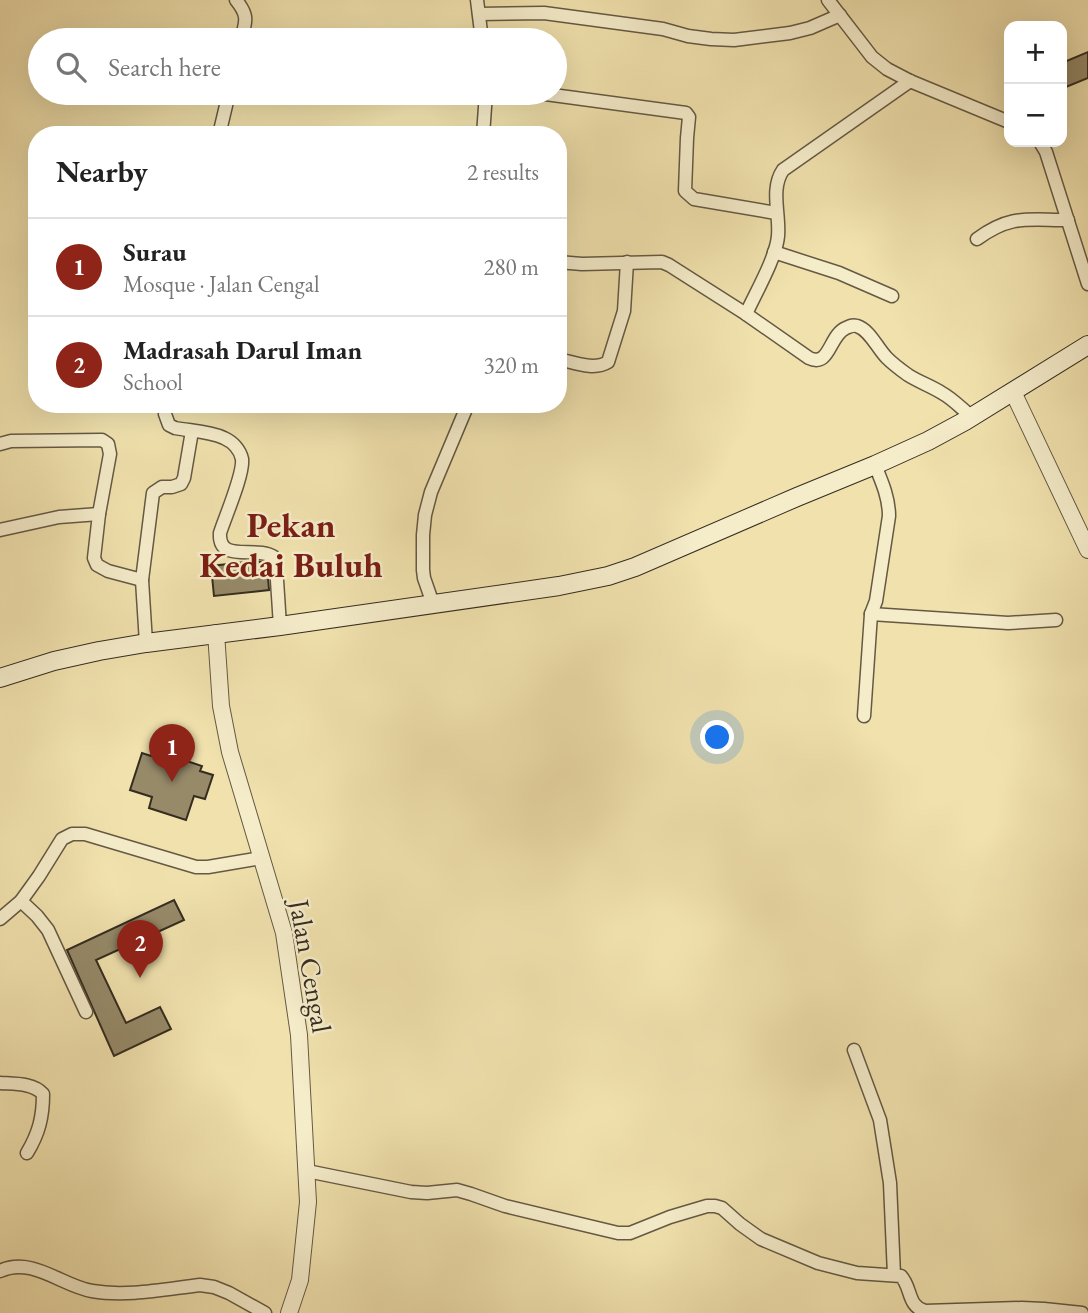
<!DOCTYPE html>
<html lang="en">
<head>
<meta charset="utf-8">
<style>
  body { margin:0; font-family:"EB Garamond",serif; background:#f6f6f6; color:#222 }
  .controls { position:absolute; right:21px; top:21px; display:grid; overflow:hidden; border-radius:14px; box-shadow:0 7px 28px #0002 }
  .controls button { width:63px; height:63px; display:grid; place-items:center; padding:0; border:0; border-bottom:2px solid #e0e0e0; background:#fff; color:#222; font:35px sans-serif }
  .you { position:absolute; left:718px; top:738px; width:24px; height:24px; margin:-18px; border:5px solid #fff; border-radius:50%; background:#1a73e8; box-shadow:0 0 0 10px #1a73e833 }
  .badge { display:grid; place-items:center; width:46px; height:46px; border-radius:50%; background:#8f2418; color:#fff; font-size:23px; font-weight:700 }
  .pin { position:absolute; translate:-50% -58px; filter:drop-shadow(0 2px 4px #0008) }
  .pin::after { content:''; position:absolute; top:37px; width:24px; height:21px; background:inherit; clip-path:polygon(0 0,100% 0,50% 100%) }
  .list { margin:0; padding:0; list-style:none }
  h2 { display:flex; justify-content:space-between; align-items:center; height:91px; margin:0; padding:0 28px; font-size:30px }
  h2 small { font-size:23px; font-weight:400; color:#767676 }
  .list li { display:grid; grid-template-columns:46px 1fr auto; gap:21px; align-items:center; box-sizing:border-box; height:98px; padding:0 28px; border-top:2px solid #e0e0e0 }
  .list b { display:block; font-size:26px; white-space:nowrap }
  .list p { margin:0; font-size:23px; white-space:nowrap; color:#767676 }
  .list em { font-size:23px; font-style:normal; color:#767676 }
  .icon { flex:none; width:38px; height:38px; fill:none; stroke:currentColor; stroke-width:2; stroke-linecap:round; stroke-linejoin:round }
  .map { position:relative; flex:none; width:1088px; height:1313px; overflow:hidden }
  .search { position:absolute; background:#fff; box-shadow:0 7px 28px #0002; left:28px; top:28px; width:539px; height:77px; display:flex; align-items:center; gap:18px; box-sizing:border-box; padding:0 24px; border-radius:38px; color:#767676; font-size:26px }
  .panel { position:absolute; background:#fff; box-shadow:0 7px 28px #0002; left:28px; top:126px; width:539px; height:287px; border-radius:28px }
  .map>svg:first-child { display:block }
  .building { fill:#968a69; stroke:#352c20; stroke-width:2 }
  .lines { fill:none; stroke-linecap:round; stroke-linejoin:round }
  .minor-casing { stroke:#645943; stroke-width:15 }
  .tertiary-casing { stroke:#645943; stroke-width:18 }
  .secondary-casing { stroke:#352c20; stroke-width:20 }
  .minor { stroke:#f5ecca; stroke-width:12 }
  .tertiary { stroke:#f5ecca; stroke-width:16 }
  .secondary { stroke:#f5ecca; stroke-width:18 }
  .labels { text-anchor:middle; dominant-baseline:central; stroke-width:5; stroke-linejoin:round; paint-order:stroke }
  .street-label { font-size:28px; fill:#352c20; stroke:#f5ecca }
  .district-label { font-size:35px; font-weight:bold; fill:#7a1f14; stroke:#f5ecca }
</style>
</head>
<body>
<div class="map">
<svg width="1088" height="1313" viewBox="0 0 1088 1313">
  <rect width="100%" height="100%" fill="#f0e1ad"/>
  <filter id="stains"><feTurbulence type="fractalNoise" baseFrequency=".00286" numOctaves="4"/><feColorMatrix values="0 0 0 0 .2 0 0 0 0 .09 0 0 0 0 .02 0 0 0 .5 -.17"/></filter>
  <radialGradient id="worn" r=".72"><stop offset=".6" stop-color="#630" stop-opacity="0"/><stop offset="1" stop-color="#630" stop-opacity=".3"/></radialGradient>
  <g class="building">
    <path d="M 1088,52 L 1088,78 L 1066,87 L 1062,78 L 1062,63 Z"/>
    <path d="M 255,561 L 267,563 L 269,590 L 214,596 L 211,566 Z"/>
    <path d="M 153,750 L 202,766 L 200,771 L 213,775 L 205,799 L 194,796 L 186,820 L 149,808 L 152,797 L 130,790 L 142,753 L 151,756 Z"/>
    <path d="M 174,900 L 184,920 L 96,960 L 126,1023 L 160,1007 L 171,1029 L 114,1056 L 67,950 Z"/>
  </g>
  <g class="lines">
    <defs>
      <g id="minor">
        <path d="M 236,0 C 249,16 246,21 241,40"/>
        <path d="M 477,0 L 482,40"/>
        <path d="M 828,0 L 872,57 L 887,69 L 910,81 L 1009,122"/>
        <path d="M 479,14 L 544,13 L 663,29 L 688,36 L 711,39 L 734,40 L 790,33 L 810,28 L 840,15"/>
        <path d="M 538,93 L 686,113 L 689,117 L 687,138 L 685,191 L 694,199 L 776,213"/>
        <path d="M 219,135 L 229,93"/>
        <path d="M 483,135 L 486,93"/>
        <path d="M 1040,142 L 1046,152 L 1088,284"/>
        <path d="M 977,239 C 1011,214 1028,220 1068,220"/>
        <path d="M 774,252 L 839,273 L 892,296"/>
        <path d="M 558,262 L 582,264 L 662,262 L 669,265 L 746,314 L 809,358 C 830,368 829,335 846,328 C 850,326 852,325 857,326 C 870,330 877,348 887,358 C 893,364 901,370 908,375 C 919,382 931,386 942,393 C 953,399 962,409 972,417"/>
        <path d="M 746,314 C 756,292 776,258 778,236 C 780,214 770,189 783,170 L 910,81"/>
        <path d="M 558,359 C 573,362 594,371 608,362 L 624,311 L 627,262"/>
        <path d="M 165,404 L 165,414 L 169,425 L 175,428 C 191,431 210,431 224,438 C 233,442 240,450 242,459 C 244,474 225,517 220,533 C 218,564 256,545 274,557 L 276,565 L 280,626"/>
        <path d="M 0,444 L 11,441 L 102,440 L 108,444 L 110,454 L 99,514 L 94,558 L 97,565 L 108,571 L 142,580"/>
        <path d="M 0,530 L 59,517 L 99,514"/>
        <path d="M 433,604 L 424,578 L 423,570 L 423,535 L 425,515 L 431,492 L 468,404"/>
        <path d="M 871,614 L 1008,623 L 1056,620"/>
        <path d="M 146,643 L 142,580 L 153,493 L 162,487 L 172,487 L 181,484 L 184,478 L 192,431"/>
        <path d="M 864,716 L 871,614 L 876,601 L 889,516 C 889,498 882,482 875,465"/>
        <path d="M 21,901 L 37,916 L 48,930 L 86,1012"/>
        <path d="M 0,919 L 21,901 L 39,876 L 62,839 L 72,834 L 85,834 L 196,867 L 208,867 L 261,858"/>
        <path d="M 854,1050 L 880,1120 L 890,1183 L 894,1275"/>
        <path d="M 0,1083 C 15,1084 33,1083 43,1094 C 43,1117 39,1133 27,1153"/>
        <path d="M 307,1171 L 411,1192 L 427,1193 L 457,1190 L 471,1194 L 505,1206 L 618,1233 L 630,1233 L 670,1217 L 707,1206 L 715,1206 L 722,1208 L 740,1224 L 761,1239 L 818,1263 L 857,1273 L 901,1276 C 912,1288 907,1306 925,1311 L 1022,1308 L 1044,1309 L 1082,1313"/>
        <path d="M 0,1271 C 32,1256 62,1286 92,1291 C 127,1297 165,1289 200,1285 L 214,1287 L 229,1293 L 265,1313"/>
      </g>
      <g id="tertiary">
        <path d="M 1013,392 L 1088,550"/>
        <path d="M 216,633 L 221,706 L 230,752 L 284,933 L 299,1035 L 308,1202 L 300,1280 L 289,1313"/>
      </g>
      <path id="secondary" d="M 0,678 L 54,661 L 99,651 L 146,643 L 280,626 L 559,586 L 608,576 L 635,567 L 797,497 L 875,465 L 928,441 L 965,421 L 1088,345"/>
    </defs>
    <use href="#minor" class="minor-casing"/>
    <use href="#tertiary" class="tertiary-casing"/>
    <use href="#secondary" class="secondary-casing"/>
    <use href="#minor" class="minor"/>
    <use href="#tertiary" class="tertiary"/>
    <use href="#secondary" class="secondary"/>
  </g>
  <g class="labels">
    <g class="street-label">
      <text transform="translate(311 966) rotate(80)">Jalan Cengal</text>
    </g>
    <g class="district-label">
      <text x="291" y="524">Pekan<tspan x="291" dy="40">Kedai Buluh</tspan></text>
    </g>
  </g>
  <rect width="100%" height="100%" filter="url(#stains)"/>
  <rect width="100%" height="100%" fill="url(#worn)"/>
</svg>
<div class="controls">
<button>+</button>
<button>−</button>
</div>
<div class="you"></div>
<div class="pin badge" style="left:172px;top:782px">1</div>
<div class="pin badge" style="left:140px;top:978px">2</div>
<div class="search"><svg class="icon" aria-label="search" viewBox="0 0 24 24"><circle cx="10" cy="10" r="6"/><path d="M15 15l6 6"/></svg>Search here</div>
<section class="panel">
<h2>Nearby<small>2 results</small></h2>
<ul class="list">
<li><span class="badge">1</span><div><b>Surau</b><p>Mosque · Jalan Cengal</p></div><em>280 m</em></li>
<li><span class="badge">2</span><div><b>Madrasah Darul Iman</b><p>School</p></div><em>320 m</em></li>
</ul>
</section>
</div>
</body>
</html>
